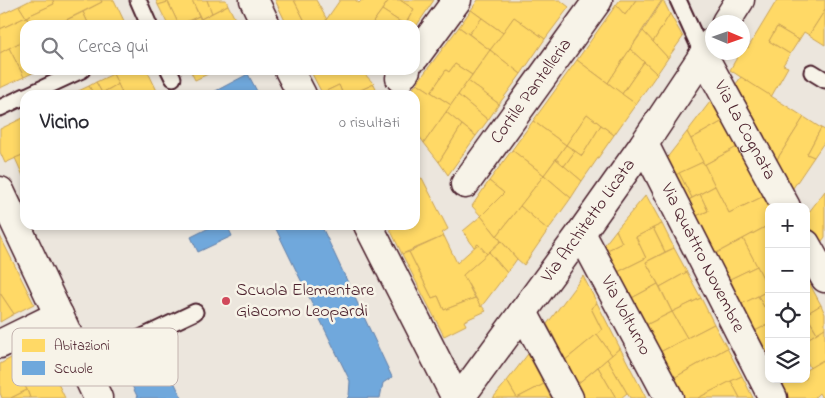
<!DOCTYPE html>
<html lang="it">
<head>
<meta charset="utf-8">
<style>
  body { margin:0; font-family:"Indie Flower",sans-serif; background:#f2f2f3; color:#2b2b33 }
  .controls { position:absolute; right:15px; bottom:15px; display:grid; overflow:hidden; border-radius:10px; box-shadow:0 2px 8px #0003 }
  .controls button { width:45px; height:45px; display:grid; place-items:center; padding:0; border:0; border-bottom:1px solid #e1e1e2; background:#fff; color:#2b2b33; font:25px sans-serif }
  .compass { position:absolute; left:705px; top:15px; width:45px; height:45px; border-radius:50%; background:#fff; box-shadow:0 2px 8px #0003; rotate:92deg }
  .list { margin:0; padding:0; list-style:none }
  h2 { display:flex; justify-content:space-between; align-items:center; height:65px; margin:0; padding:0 20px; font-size:21px }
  h2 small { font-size:16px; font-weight:400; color:#7c7c81 }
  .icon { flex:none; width:28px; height:28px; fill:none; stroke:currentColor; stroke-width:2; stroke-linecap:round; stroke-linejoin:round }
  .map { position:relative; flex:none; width:825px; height:398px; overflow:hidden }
  .search { position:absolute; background:#fff; box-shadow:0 2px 8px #0003; left:20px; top:20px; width:400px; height:55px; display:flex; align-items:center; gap:12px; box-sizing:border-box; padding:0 18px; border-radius:15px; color:#7c7c81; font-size:19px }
  .panel { position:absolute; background:#fff; box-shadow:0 2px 8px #0003; left:20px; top:90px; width:400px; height:140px; border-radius:15px }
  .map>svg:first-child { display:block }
  .homes { fill:#ffd966; stroke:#c9a154 }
  .schools { fill:#6fa8dc; stroke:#647fa7 }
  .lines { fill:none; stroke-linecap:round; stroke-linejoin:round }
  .service-casing { stroke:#4a1f2b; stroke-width:19 }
  .minor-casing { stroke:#4a1f2b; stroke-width:31 }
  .tertiary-casing { stroke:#4a1f2b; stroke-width:31 }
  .service { stroke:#f7f3e8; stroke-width:15 }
  .minor { stroke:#f7f3e8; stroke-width:28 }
  .tertiary { stroke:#f7f3e8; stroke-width:28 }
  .poi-dot { fill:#d1495b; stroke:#f7f3e8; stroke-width:2 }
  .labels { text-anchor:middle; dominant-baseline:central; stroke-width:5; stroke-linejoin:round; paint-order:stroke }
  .street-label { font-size:18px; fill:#4a1f2b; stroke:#f7f3e8 }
  .poi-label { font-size:18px; fill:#4a1f2b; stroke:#f7f3e8; text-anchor:start }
  .key { fill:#f7f3e8; stroke:#c3b3af; stroke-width:1 }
  .key-label { font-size:14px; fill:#4a1f2b }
</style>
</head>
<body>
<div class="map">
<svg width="825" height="398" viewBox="0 0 825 398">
  <rect width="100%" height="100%" fill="#ece6dd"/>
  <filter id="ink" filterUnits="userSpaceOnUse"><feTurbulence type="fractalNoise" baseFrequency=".02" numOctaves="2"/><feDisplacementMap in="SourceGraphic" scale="10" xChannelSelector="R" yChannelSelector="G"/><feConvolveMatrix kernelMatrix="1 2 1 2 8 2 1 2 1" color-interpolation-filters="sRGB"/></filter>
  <g filter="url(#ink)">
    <g class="homes">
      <path d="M 31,0 L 53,0 L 54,4 L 26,17 L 19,6 Z"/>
      <path d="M 53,0 L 101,0 L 102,2 L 56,25 L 30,25 L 26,17 L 54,4 Z"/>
      <path d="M 101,0 L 114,0 L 126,25 L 89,25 L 83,12 L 102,2 Z"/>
      <path d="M 156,0 L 192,0 L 199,16 L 179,25 L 168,2 L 158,5 Z"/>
      <path d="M 192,0 L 207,0 L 212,13 L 201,19 Z"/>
      <path d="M 207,0 L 226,0 L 228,5 L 212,13 Z"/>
      <path d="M 275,0 L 294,0 L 307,25 L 287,25 Z"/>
      <path d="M 294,0 L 316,0 L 330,25 L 307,25 Z"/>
      <path d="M 340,0 L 355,0 L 359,3 L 362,0 L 389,0 L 371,25 L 330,25 L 326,20 Z"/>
      <path d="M 389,0 L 400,0 L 414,9 L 405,25 L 382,10 Z"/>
      <path d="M 400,0 L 434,0 L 415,28 L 415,25 L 371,25 L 382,10 L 405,25 L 414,9 Z"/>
      <path d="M 478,0 L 560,0 L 569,7 L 545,39 L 514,17 L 503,33 L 471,10 Z"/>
      <path d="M 620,0 L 636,0 L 625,15 L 616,5 Z"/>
      <path d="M 636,0 L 662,0 L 608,83 L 577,60 L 616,5 L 625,15 Z"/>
      <path d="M 663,0 L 670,14 L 653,42 L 643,31 Z"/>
      <path d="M 777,0 L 825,0 L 825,10 L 809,35 L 804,32 L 799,40 L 777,27 L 769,41 L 790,54 L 783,65 L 788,67 L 771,97 L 730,70 L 740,52 L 742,52 L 744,45 L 748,48 Z"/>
      <path d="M 168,2 L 179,25 L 168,25 L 158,5 Z"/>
      <path d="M 228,5 L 238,25 L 203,25 L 201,19 Z"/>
      <path d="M 19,6 L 26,17 L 0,29 L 0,15 Z"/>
      <path d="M 471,10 L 482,18 L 469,34 L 459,27 Z"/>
      <path d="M 825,10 L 825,45 L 809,35 Z"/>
      <path d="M 83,12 L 89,25 L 56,25 Z"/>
      <path d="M 670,14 L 683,37 L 668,58 L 653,42 Z"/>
      <path d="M 199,16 L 203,25 L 181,25 Z"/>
      <path d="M 26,17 L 30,25 L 25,25 L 25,40 L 0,53 L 0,29 Z"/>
      <path d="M 514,17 L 545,39 L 521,74 L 490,50 Z"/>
      <path d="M 482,18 L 503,33 L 490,50 L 469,34 Z"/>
      <path d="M 459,27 L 490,50 L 472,75 L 455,64 L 449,72 L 446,70 L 431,92 L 417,83 Z"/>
      <path d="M 777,27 L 799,40 L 790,54 L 769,41 Z"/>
      <path d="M 643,31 L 668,58 L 657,74 L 630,49 Z"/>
      <path d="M 25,40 L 25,70 L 39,70 L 24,77 L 9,48 Z"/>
      <path d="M 9,48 L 24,77 L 0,88 L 0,53 Z"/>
      <path d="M 630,49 L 644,62 L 622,94 L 608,83 Z"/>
      <path d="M 490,50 L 521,74 L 499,104 L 468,81 Z"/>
      <path d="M 577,60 L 636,104 L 614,135 L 587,114 L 566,145 L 533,121 Z"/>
      <path d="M 644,62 L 657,74 L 636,104 L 622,94 Z"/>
      <path d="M 455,64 L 472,75 L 451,105 L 431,92 L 446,70 L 449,72 Z"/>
      <path d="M 111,70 L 147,70 L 158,93 L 153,95 L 123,95 Z"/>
      <path d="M 190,70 L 206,70 L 208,74 L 195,80 Z"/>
      <path d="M 310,70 L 346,70 L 349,75 L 361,70 L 374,84 L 350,95 L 343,95 L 339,85 L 322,93 Z"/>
      <path d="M 113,74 L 118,84 L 102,93 L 96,82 Z"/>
      <path d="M 741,77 L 804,117 L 776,161 L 736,84 Z"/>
      <path d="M 468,81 L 499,104 L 488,120 L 458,95 Z"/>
      <path d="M 96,82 L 102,93 L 118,84 L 123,95 L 94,95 L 89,86 Z"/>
      <path d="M 417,83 L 451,105 L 424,143 L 415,130 L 415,95 L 408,95 Z"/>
      <path d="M 374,84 L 379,95 L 350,95 Z"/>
      <path d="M 339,85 L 343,95 L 323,95 L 322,93 Z"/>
      <path d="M 89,86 L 94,95 L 70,95 Z"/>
      <path d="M 458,95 L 488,120 L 476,136 L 446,112 Z"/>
      <path d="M 713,98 L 725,120 L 691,139 L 687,132 Z"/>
      <path d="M 446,112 L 462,125 L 439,162 L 424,143 Z"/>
      <path d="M 587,114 L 601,125 L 582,156 L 566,145 Z"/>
      <path d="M 25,117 L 25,154 L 5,163 L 0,152 L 0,129 Z"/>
      <path d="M 804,117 L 821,128 L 807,154 L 814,157 L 791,191 L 776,161 Z"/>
      <path d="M 725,120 L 739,146 L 704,165 L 691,139 Z"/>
      <path d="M 533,121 L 566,145 L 544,175 L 512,150 Z"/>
      <path d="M 462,125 L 476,136 L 448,175 L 439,162 Z"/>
      <path d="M 601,125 L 614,135 L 582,181 L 564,166 L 575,151 L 582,156 Z"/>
      <path d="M 821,128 L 825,130 L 825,141 L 814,157 L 807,154 Z"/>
      <path d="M 687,132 L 703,162 L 670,179 L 662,164 Z"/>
      <path d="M 566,145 L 575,151 L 564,166 L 556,159 Z"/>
      <path d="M 739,146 L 764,196 L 729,213 L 704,165 Z"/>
      <path d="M 512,150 L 544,175 L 497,236 L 481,216 L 504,193 L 489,181 Z"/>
      <path d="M 25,154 L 25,178 L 24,178 L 15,158 Z"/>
      <path d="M 556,159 L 582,181 L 571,198 L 544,175 Z"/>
      <path d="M 703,162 L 715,186 L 692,198 L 679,173 Z"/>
      <path d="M 679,173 L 692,198 L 683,203 L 670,179 Z"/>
      <path d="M 544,175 L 571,198 L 548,230 L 520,206 Z"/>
      <path d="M 422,178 L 448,229 L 442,233 L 444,236 L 402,254 L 388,225 L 415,225 L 415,181 Z"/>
      <path d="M 489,181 L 504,193 L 481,216 L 472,206 Z"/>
      <path d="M 715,186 L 729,213 L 764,196 L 770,207 L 769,225 L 711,256 L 691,218 L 708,211 L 700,194 Z"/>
      <path d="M 825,191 L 825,237 L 819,245 L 806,221 L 806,216 Z"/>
      <path d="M 700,194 L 708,211 L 691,218 L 683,203 Z"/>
      <path d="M 646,195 L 662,224 L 636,237 L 646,258 L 616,273 L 605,251 L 622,243 L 616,230 Z"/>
      <path d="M 520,206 L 548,230 L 524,265 L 517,259 L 497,236 Z"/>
      <path d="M 481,216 L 501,241 L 487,254 L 478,244 L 474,247 L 463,231 Z"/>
      <path d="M 662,224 L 674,248 L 665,252 L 653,228 Z"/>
      <path d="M 769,225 L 769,290 L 743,239 Z"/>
      <path d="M 653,228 L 665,252 L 646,262 L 658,284 L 630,299 L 616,273 L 646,258 L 636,237 Z"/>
      <path d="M 616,230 L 622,243 L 605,251 L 602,248 Z"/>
      <path d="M 0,236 L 34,304 L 14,314 L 0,293 Z"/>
      <path d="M 444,236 L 457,263 L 478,244 L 487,254 L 463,275 L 475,298 L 444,310 L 438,296 L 432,298 L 409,252 Z"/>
      <path d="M 743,239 L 757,266 L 724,282 L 711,256 Z"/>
      <path d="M 501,241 L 517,259 L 507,273 L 489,252 Z"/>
      <path d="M 674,248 L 687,272 L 660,287 L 646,262 Z"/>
      <path d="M 409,252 L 432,298 L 438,296 L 444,310 L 475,298 L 486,311 L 464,321 L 466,325 L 444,336 L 402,254 Z"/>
      <path d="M 489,252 L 507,273 L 481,307 L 463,275 Z"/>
      <path d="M 757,266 L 769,290 L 741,305 L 730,279 Z"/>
      <path d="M 687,272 L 701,298 L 672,312 L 660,287 Z"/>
      <path d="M 583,276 L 597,303 L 591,308 L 602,330 L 563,362 L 553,342 L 556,341 L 547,324 Z"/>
      <path d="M 806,277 L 821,305 L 806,314 Z"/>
      <path d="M 658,284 L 672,312 L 644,326 L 630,299 Z"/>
      <path d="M 769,290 L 769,305 L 764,307 L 758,296 Z"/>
      <path d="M 0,293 L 14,314 L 0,322 Z"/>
      <path d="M 758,296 L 764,307 L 769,305 L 769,324 L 751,333 L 737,306 Z"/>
      <path d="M 701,298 L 714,324 L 687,338 L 672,312 Z"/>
      <path d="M 597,303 L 620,348 L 612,355 L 597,334 L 602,330 L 591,308 Z"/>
      <path d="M 821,305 L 825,314 L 825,328 L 817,333 L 806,314 Z"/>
      <path d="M 672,312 L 687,338 L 658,353 L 644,326 Z"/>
      <path d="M 806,315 L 817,333 L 806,340 Z"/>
      <path d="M 714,324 L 727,348 L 672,379 L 658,353 Z"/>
      <path d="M 769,324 L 769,358 L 765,359 L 751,333 Z"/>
      <path d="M 825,328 L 825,359 L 810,368 L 806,359 L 806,340 Z"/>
      <path d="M 597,334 L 612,355 L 576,385 L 563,362 Z"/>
      <path d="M 39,344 L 65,398 L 30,398 L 27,390 L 11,358 Z"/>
      <path d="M 620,348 L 646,398 L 630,398 L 607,359 Z"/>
      <path d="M 727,348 L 742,376 L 698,398 L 682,398 L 672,379 Z"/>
      <path d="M 528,354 L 544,384 L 517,398 L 507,381 Z"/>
      <path d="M 11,358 L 27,390 L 11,398 L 2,398 L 0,393 L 0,364 Z"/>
      <path d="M 607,359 L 627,393 L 621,398 L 616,398 L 598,367 Z"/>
      <path d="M 825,359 L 825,398 L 822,398 L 819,393 L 814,398 L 785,398 L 779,387 L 792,379 L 806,379 L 806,370 Z"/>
      <path d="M 598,367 L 616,398 L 582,398 L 576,385 Z"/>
      <path d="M 742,376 L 753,398 L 740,398 L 731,381 Z"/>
      <path d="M 507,381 L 517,398 L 493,398 Z"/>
      <path d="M 731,381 L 740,398 L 698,398 Z"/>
      <path d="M 544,384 L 551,398 L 517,398 Z"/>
      <path d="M 27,390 L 30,398 L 11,398 Z"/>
    </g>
    <g class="schools">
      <path d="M 248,74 L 259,95 L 208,95 Z"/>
      <path d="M 215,225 L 227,225 L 232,236 L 198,252 L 191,237 Z"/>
      <path d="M 274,225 L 321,225 L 392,377 L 383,383 L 380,398 L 347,398 L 349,396 L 350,381 Z"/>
      <path d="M 156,345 L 182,398 L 138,398 L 121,363 Z"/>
    </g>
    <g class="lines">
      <defs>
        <g id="service">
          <path d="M 138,0 L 149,25"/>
          <path d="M 678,0 L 703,55"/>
          <path d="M 169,70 L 173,78"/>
          <path d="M 812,72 L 825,80"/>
          <path d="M 28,95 L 82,70"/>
          <path d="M 0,108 L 25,96"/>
          <path d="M 83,365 L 195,312"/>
        </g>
        <g id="minor">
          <path d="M 254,0 L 266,25"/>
          <path id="s1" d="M 703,55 L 786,207"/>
          <path d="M 415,57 L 457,0"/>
          <path d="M 289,70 L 302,95"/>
          <path d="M 400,78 L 406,70"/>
          <path id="s2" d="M 644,144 L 773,398"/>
          <path id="s3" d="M 465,184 L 598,0"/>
          <path d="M 0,191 L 98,398"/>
          <path d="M 368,225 L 456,398"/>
          <path id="s4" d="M 581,233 L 669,398"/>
          <path d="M 806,244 L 825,278"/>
          <path d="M 523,312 L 569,398"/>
          <path d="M 0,344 L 59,315"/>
        </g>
        <g id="tertiary">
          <path d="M 726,22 L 740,0"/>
          <path id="s5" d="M 460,398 L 581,233 L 644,144 L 712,42"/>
        </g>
      </defs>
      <use href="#service" class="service-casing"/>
      <use href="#minor" class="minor-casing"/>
      <use href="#tertiary" class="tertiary-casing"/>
      <use href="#service" class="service"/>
      <use href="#minor" class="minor"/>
      <use href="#tertiary" class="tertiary"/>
    </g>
  </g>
  <circle class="poi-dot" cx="226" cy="301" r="5"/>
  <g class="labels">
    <g class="street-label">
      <text stroke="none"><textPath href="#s3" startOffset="114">Cortile Pantelleria</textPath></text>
      <text stroke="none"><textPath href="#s1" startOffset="86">Via La Cognata</textPath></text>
      <text stroke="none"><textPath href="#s5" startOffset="219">Via Architetto Licata</textPath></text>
      <text stroke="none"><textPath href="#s2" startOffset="128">Via Quattro Novembre</textPath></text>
      <text stroke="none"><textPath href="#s4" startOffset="94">Via Volturno</textPath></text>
    </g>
    <g class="poi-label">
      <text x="236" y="291">Scuola Elementare<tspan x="236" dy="21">Giacomo Leopardi</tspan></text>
    </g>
  </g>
  <rect x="12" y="328" width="166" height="58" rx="8" class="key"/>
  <rect x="22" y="339" width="23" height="13" fill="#ffd966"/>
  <rect x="22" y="361" width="23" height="14" fill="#6fa8dc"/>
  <g class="key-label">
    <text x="54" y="350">Abitazioni</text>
    <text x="54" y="373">Scuole</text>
  </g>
</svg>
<div class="controls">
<button>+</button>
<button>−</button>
<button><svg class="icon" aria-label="locate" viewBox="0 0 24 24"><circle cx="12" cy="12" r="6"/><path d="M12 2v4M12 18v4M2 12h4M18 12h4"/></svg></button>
<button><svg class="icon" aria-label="layers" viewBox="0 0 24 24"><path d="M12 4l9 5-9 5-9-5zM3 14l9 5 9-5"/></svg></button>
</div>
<svg class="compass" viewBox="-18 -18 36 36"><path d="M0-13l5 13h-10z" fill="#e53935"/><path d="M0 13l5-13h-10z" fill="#7c7c81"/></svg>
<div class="search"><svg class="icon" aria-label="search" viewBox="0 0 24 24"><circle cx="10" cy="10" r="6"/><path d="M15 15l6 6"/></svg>Cerca qui</div>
<section class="panel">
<h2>Vicino<small>0 risultati</small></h2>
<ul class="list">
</ul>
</section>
</div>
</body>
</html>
